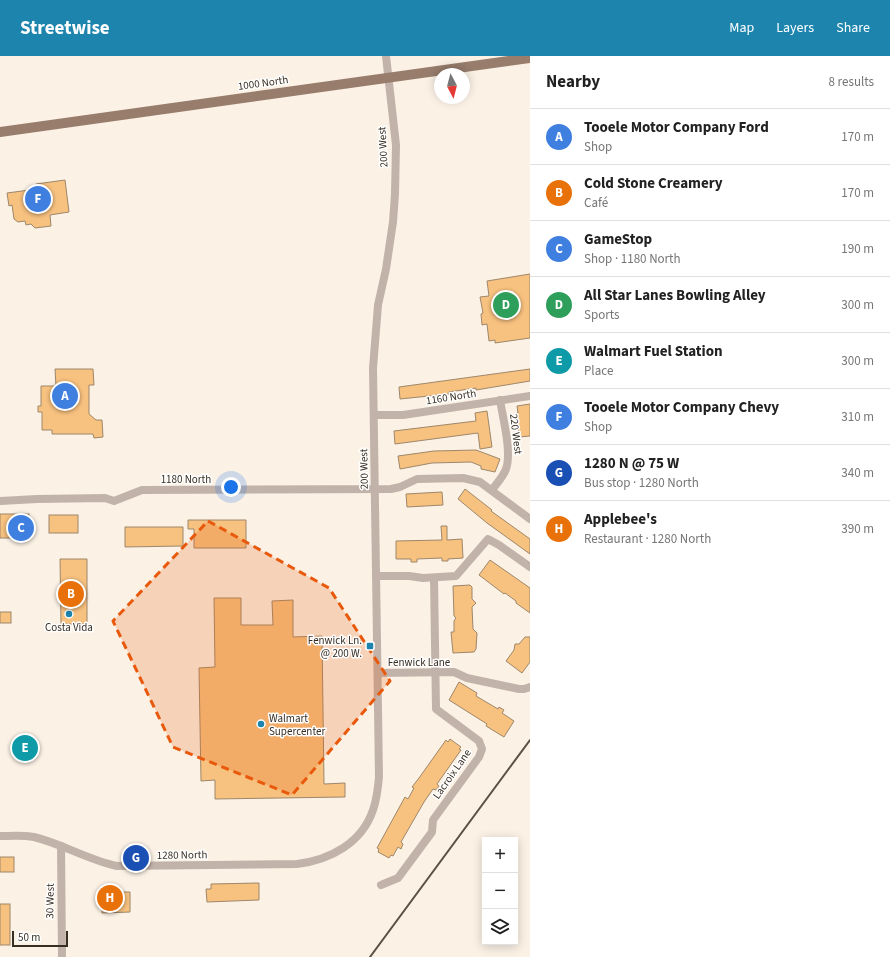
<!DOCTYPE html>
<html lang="en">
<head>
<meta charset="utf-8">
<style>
  body { margin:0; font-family:"Source Sans 3",sans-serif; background:#f6f6f6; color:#222 }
  .controls { position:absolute; right:12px; bottom:12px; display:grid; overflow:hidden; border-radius:0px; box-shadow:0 2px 10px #0003 }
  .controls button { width:36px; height:36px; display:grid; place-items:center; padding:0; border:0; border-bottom:1px solid #e0e0e0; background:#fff; color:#222; font:20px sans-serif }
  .compass { position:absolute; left:434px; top:12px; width:36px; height:36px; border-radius:50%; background:#fff; box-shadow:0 2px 10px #0003; rotate:173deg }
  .scale { position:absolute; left:12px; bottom:10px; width:56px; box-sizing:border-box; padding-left:4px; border:2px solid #372e22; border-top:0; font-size:11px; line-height:14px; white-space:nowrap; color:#372e22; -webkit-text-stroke:3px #fff; paint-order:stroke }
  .you { position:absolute; left:231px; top:431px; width:14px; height:14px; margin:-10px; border:3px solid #fff; border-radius:50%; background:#1a73e8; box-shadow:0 0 0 6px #1a73e833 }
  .badge { display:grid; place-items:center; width:26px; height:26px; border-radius:50%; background:#1c84ad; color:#fff; font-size:13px; font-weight:700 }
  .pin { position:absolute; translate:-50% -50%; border:2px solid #fff; box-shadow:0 1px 4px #0006 }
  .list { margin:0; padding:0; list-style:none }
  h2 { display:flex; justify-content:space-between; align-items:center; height:52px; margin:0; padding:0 16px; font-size:17px }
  h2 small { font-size:13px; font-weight:400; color:#767676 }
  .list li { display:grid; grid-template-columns:26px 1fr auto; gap:12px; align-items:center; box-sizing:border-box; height:56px; padding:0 16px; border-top:1px solid #e0e0e0 }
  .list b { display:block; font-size:15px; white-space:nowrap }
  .list p { margin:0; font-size:13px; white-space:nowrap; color:#767676 }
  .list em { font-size:13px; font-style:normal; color:#767676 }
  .icon { flex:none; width:22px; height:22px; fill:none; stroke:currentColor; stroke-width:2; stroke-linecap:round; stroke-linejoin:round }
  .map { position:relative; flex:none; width:530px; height:901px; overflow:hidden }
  header { display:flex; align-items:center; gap:24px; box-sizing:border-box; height:56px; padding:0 20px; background:#1c84ad; color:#fff }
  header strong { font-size:19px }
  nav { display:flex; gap:22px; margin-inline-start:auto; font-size:14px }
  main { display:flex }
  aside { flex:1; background:#fff }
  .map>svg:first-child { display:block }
  .building { fill:#f7c17f; stroke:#9e876b }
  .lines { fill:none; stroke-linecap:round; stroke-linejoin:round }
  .minor { stroke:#c2b3aa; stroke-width:8 }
  .major { stroke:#987d6d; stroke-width:10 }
  .rail { stroke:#5a5145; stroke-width:2 }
  .marked { fill:#e8590c; fill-opacity:0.2; stroke:#e8590c; stroke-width:3; stroke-dasharray:8 5; stroke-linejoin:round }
  .poi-dot { fill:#1c84ad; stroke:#fff; stroke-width:1.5 }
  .labels { text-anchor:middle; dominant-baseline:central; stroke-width:3; stroke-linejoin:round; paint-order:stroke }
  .street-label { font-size:11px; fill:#372e22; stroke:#fff }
  .poi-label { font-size:11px; fill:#372e22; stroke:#fff }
</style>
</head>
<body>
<header>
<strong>Streetwise</strong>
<nav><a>Map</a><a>Layers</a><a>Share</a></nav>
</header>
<main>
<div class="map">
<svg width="530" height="901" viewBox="0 0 530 901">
  <rect width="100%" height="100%" fill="#fbf1e5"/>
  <g class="building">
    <path d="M 65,124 L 69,156 L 50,159 L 51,170 L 35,172 L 31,168 L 26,169 L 25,165 L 18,166 L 14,163 L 12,149 L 9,150 L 7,137 L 37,133 L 36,128 Z"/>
    <path d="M 530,218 L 530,282 L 495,287 L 495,284 L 489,285 L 487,268 L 482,269 L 481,258 L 483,257 L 480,241 L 489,240 L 487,225 Z"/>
    <path d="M 55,313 L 93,313 L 94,329 L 89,329 L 89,358 L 96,364 L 102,364 L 103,381 L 94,382 L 93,378 L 52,378 L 52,374 L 42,374 L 42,356 L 38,356 L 38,350 L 41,350 L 41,330 L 56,330 Z"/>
    <path d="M 530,313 L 530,325 L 476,334 L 476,332 L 449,336 L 449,338 L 400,343 L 399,331 Z"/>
    <path d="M 530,348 L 530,380 L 519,381 L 516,357 L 518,357 L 517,350 Z"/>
    <path d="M 487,355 L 492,391 L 480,393 L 478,377 L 395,388 L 394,375 L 476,365 L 475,357 Z"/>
    <path d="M 476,394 L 500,403 L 495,416 L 481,413 L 481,410 L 471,406 L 432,407 L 400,413 L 398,400 L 434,395 Z"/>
    <path d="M 465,433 L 492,454 L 491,455 L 530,483 L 530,498 L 487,467 L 458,443 Z"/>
    <path d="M 442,436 L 443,449 L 407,451 L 406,438 Z"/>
    <rect x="0" y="458" width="29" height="24"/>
    <rect x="49" y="459" width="29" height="18"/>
    <path d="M 188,464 L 246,464 L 246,492 L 194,492 L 194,473 L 188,473 Z"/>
    <path d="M 441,470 L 447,470 L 447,484 L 462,483 L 463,502 L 448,503 L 448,505 L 442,505 L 442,502 L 417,503 L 417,506 L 411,506 L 411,503 L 396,503 L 396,485 L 442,484 Z"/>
    <path d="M 125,471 L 183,471 L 183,490 L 125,491 Z"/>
    <path d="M 60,503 L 87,503 L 87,568 L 61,568 Z"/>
    <path d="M 490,504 L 530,532 L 530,557 L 516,547 L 516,545 L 505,537 L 504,538 L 479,519 Z"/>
    <path d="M 470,529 L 472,531 L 472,543 L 476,547 L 472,551 L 473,573 L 477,577 L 476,593 L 474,596 L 453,597 L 451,576 L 454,576 L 454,565 L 456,562 L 454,560 L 453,530 Z"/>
    <path d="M 214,542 L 241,542 L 241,569 L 273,569 L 272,545 L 293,544 L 293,581 L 322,580 L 324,728 L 345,727 L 345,741 L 215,743 L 215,724 L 201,725 L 199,612 L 215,611 Z"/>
    <rect x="0" y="556" width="11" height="11"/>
    <path d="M 525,581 L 530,581 L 530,606 L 522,617 L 506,605 L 514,594 L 515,588 L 519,588 Z"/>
    <path d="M 459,626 L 477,637 L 476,640 L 498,653 L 499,651 L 504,654 L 502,657 L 514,665 L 504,681 L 486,670 L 487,668 L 449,644 Z"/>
    <path d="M 450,683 L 461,691 L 459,693 L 461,694 L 437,728 L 439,730 L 436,734 L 433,733 L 424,746 L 401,786 L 403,788 L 401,793 L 398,791 L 393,800 L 391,799 L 389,802 L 378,796 L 379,793 L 377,792 L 405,741 L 408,743 L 414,732 L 412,731 L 419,722 L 446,684 L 448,686 Z"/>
    <rect x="19" y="686" width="11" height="13"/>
    <rect x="0" y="801" width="14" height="15"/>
    <path d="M 259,827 L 259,844 L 207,846 L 206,833 L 211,833 L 211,828 Z"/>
    <path d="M 102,836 L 130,836 L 130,856 L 102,857 Z"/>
    <rect x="0" y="848" width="10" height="41"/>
  </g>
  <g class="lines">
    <g class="minor">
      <path d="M 374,359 L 403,359 L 530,340"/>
      <path d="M 492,434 C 497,427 503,421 506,413 C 512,396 503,363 500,344"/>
      <path d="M 0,445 L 37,443 L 105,442 L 114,445 L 142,434 L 391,433 L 400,431 L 417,423 L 463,422 L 480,426 L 530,463"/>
      <path d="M 376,520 L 409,520 L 423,522 L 456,520 L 488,483 L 499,489 L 530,511"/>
      <path d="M 378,617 L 454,616 L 467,622 L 519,633 L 524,633 L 530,631"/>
      <path d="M 0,780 C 11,780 23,779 34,781 C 63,788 88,804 117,810 L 297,808 C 330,804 362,787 373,754 C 377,743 378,732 379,721 L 373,312 L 378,249 L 386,213 L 393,166 L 395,138 L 396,89 L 386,0"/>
      <path d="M 61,790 L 62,901"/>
      <path d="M 381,829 L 398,822 L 432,776 L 433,764 L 479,701 L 482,693 L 479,685 L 436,653 L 434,522"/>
    </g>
    <path class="major" d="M 0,76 L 530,2"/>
    <path class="rail" d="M 370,901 L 530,684"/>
  </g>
  <path class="marked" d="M 208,465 L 329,532 L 390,625 L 292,739 L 173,691 L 113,565 Z"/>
  <g class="poi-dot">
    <circle cx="69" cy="558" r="4"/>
    <rect x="366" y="586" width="8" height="8" rx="2"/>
    <circle cx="261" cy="668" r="4"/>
  </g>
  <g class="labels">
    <g class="street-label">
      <text transform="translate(263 27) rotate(-8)">1000 North</text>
      <text transform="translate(383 91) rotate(-93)">200 West</text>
      <text transform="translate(451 341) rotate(-9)">1160 North</text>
      <text transform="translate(516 378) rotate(83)">220 West</text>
      <text transform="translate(364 413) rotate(-91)">200 West</text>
      <text x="186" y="423">1180 North</text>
      <text x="419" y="606">Fenwick Lane</text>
      <text transform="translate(452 718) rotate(-55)">Lacroix Lane</text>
      <text transform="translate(182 799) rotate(-1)">1280 North</text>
      <text transform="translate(50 845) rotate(-89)">30 West</text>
    </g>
    <g class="poi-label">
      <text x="69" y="571">Costa Vida</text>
      <text x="362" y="584" text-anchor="end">Fenwick Ln.<tspan x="362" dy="13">@ 200 W.</tspan></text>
      <text x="269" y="662" text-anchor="start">Walmart<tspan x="269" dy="13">Supercenter</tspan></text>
    </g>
  </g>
</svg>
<div class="controls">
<button>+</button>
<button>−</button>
<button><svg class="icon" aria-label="layers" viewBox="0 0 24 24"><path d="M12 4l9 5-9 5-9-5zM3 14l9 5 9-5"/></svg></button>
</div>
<svg class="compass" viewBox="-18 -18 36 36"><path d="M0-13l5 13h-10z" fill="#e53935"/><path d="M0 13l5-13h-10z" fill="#767676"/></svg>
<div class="scale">50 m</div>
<div class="you"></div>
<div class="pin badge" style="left:65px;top:340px;background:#3f7fe0">A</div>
<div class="pin badge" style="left:71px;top:538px;background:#e8710a">B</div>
<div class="pin badge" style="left:21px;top:472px;background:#3f7fe0">C</div>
<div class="pin badge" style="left:506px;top:249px;background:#2e9e5b">D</div>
<div class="pin badge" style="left:25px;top:692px;background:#0f9aa8">E</div>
<div class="pin badge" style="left:38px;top:143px;background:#3f7fe0">F</div>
<div class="pin badge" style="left:136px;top:802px;background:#1a4fb4">G</div>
<div class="pin badge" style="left:110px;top:842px;background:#e8710a">H</div>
</div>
<aside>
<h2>Nearby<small>8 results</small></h2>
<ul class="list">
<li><span class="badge" style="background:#3f7fe0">A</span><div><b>Tooele Motor Company Ford</b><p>Shop</p></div><em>170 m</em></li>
<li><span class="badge" style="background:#e8710a">B</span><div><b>Cold Stone Creamery</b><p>Café</p></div><em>170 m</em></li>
<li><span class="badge" style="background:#3f7fe0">C</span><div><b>GameStop</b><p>Shop · 1180 North</p></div><em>190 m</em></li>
<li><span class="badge" style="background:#2e9e5b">D</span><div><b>All Star Lanes Bowling Alley</b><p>Sports</p></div><em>300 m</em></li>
<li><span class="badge" style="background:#0f9aa8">E</span><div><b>Walmart Fuel Station</b><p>Place</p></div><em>300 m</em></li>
<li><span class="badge" style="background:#3f7fe0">F</span><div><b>Tooele Motor Company Chevy</b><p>Shop</p></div><em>310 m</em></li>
<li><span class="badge" style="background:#1a4fb4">G</span><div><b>1280 N @ 75 W</b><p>Bus stop · 1280 North</p></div><em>340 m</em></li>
<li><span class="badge" style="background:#e8710a">H</span><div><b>Applebee's</b><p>Restaurant · 1280 North</p></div><em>390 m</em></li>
</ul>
</aside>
</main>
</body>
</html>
